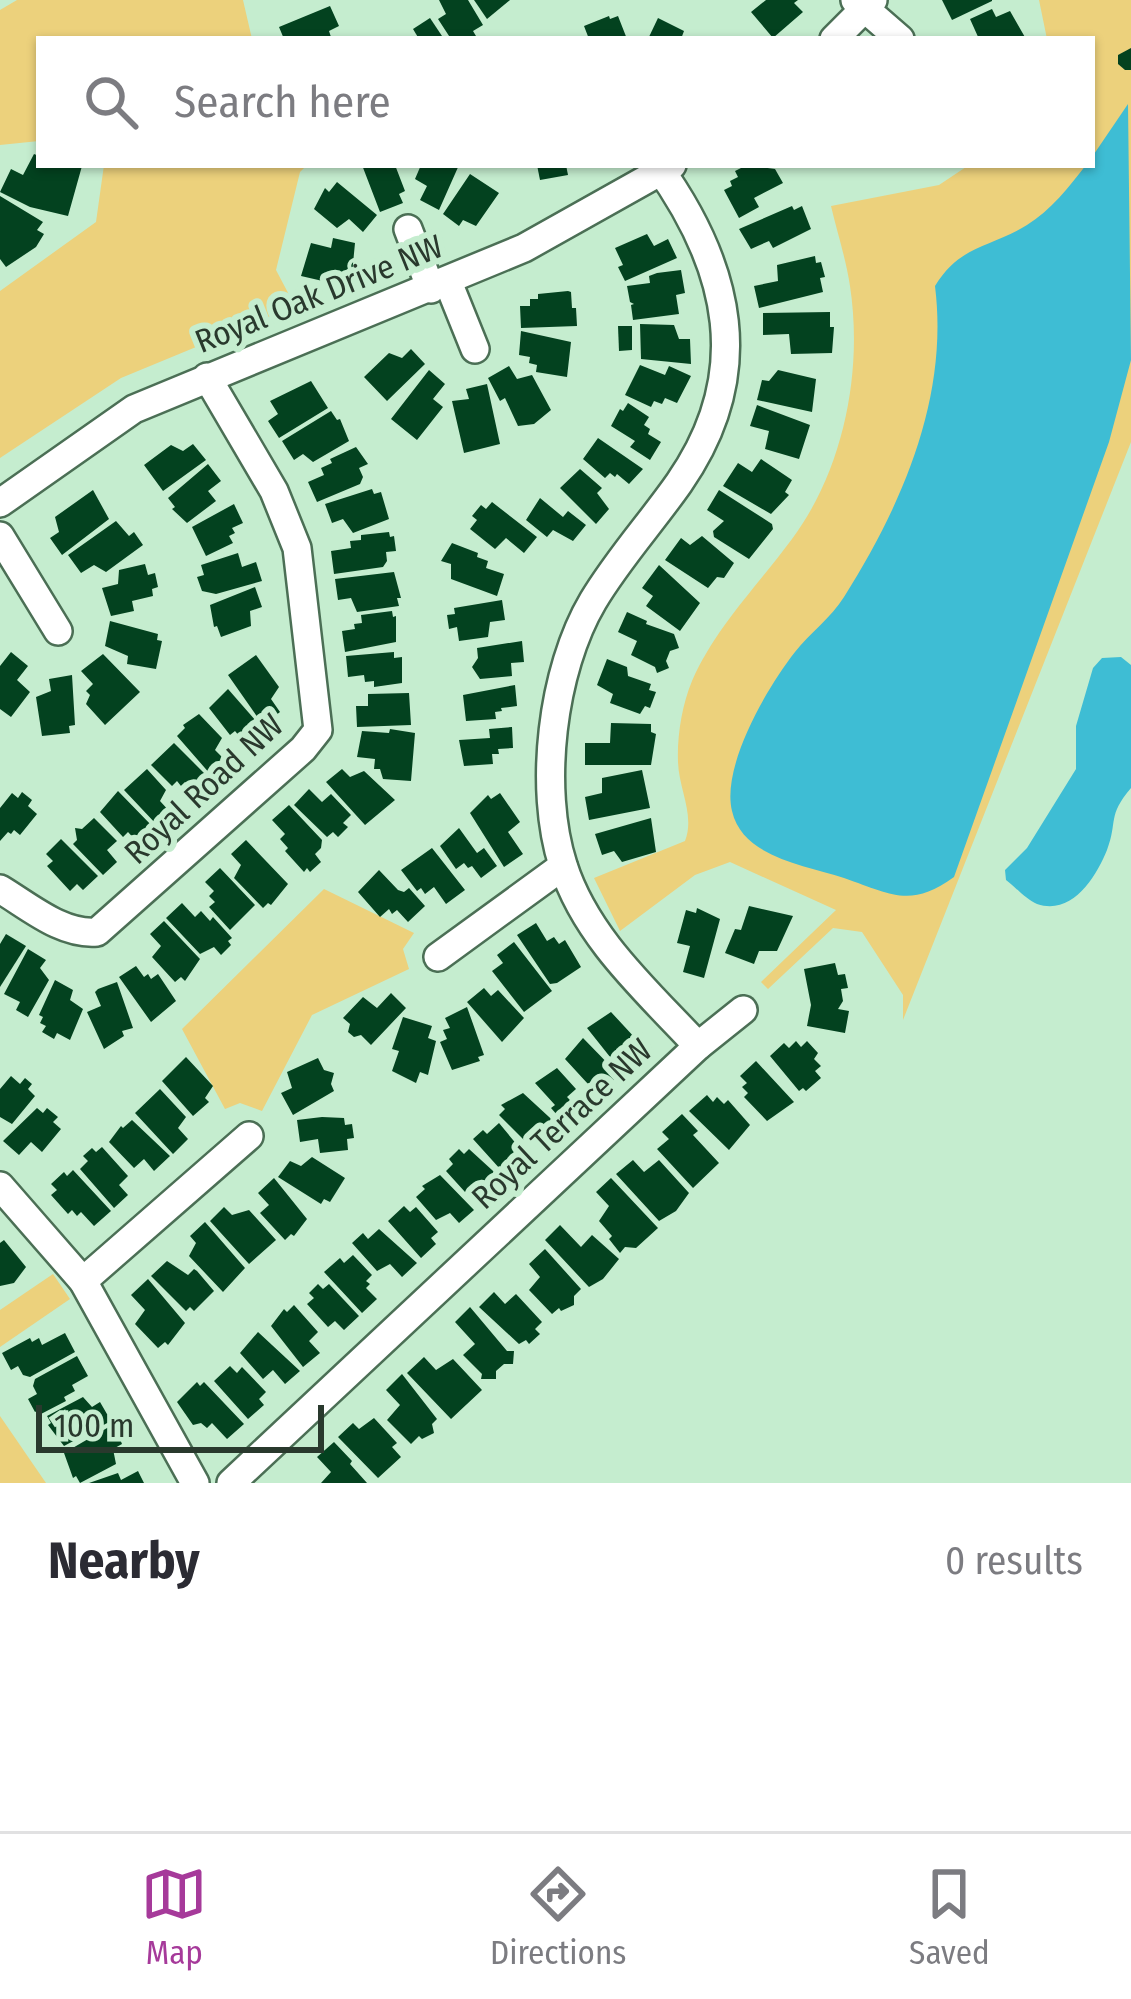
<!DOCTYPE html>
<html lang="en">
<head>
<meta charset="utf-8">
<style>
  body { margin:0; font-family:"Fira Sans Condensed",sans-serif; background:#f7f7f7; color:#2b2b33 }
  .scale { position:absolute; left:36px; bottom:30px; width:288px; box-sizing:border-box; padding-left:12px; border:6px solid #29392d; border-top:0; font-size:33px; line-height:42px; white-space:nowrap; color:#29392d; -webkit-text-stroke:9px #c5edcf; paint-order:stroke }
  .list { margin:0; padding:0; list-style:none }
  h2 { display:flex; justify-content:space-between; align-items:center; height:156px; margin:0; padding:0 48px; font-size:51px }
  h2 small { font-size:39px; font-weight:400; color:#7c7c81 }
  .icon { flex:none; width:66px; height:66px; fill:none; stroke:currentColor; stroke-width:2; stroke-linecap:round; stroke-linejoin:round }
  .map { position:relative; flex:none; width:1131px; height:1483px; overflow:hidden }
  .search { position:absolute; background:#fff; box-shadow:0 3px 9px #0004; left:36px; right:36px; top:36px; height:132px; display:flex; align-items:center; gap:30px; box-sizing:border-box; padding:0 42px; border-radius:0px; color:#7c7c81; font-size:45px }
  .sheet { height:348px; background:#fff }
  nav { display:flex; justify-content:space-around; align-items:center; box-sizing:border-box; height:168px; border-top:3px solid #e1e1e2; background:#fff; font-size:33px; color:#7c7c81 }
  nav a { display:grid; justify-items:center; gap:6px }
  nav .on { color:#a63a9a }
  .map>svg:first-child { display:block }
  .green { fill:#ecd17c }
  .water { fill:#3ebdd4 }
  .building { fill:#03421f }
  .lines { fill:none; stroke-linecap:round; stroke-linejoin:round }
  .minor-casing { stroke:#4b6f55; stroke-width:32 }
  .minor { stroke:#fff; stroke-width:27 }
  .labels { text-anchor:middle; dominant-baseline:central; stroke-width:12; stroke-linejoin:round; paint-order:stroke }
  .street-label { font-size:33px; fill:#29392d; stroke:#c5edcf }
</style>
</head>
<body>
<div class="map">
<svg width="1131" height="1483" viewBox="0 0 1131 1483">
  <rect width="100%" height="100%" fill="#c5edcf"/>
  <g class="green">
    <path d="M 17,0 L 243,0 L 252,39 L 39,39 L 39,141 L 0,145 L 0,10 Z"/>
    <path d="M 1039,0 L 1131,0 L 1131,442 L 903,1020 L 903,995 L 862,932 L 833,928 L 768,989 L 761,982 L 836,910 L 730,862 L 695,875 L 620,931 L 594,878 L 685,841 C 695,815 679,790 678,762 C 677,736 682,705 692,681 C 715,628 758,585 792,539 C 844,469 863,371 850,286 C 846,259 837,232 831,206 L 939,185 L 969,165 L 1092,165 L 1092,39 L 1047,39 Z"/>
    <path d="M 104,165 L 307,165 L 300,172 L 276,270 L 295,306 L 121,378 L 0,458 L 0,291 L 96,222 Z"/>
    <path d="M 324,889 L 414,933 L 403,949 L 409,969 L 312,1015 L 262,1111 L 240,1103 L 225,1109 L 182,1029 Z"/>
    <path d="M 53,1274 L 70,1299 L 0,1347 L 0,1310 Z"/>
    <path d="M 0,1416 L 46,1483 L 0,1483 Z"/>
  </g>
  <g class="water">
    <path d="M 1128,104 L 1131,360 L 1109,442 L 954,877 C 910,909 891,894 844,878 C 805,865 743,858 732,811 C 721,766 768,686 795,652 C 810,633 831,618 844,597 C 902,505 949,398 935,286 C 961,244 990,248 1027,225 C 1051,210 1069,187 1086,165 L 1092,165 L 1092,157 Z"/>
    <path d="M 1121,657 L 1131,665 L 1131,788 C 1107,816 1118,821 1107,850 C 1096,877 1072,916 1037,904 C 1027,900 1015,887 1006,880 L 1005,870 L 1027,848 L 1076,769 L 1076,726 L 1093,668 L 1102,658 Z"/>
  </g>
  <g class="building">
    <path d="M 439,0 L 468,0 L 483,25 L 473,31 L 476,36 L 451,39 L 438,19 L 446,14 Z"/>
    <path d="M 474,0 L 510,0 L 487,19 Z"/>
    <path d="M 766,0 L 798,0 L 794,3 L 803,12 L 773,38 L 751,12 Z"/>
    <path d="M 942,0 L 992,0 L 992,1 L 952,20 Z"/>
    <path d="M 330,6 L 339,26 L 329,31 L 331,37 L 284,39 L 279,27 Z"/>
    <path d="M 992,9 L 996,17 L 1010,11 L 1026,39 L 979,39 L 970,19 Z"/>
    <path d="M 609,16 L 610,19 L 618,16 L 627,39 L 589,39 L 584,26 Z"/>
    <path d="M 430,18 L 444,39 L 419,39 L 413,29 Z"/>
    <path d="M 658,18 L 684,31 L 681,39 L 648,39 Z"/>
    <path d="M 1131,48 L 1131,70 L 1125,70 L 1118,64 L 1118,55 Z"/>
    <path d="M 34,154 L 39,156 L 39,165 L 82,166 L 68,216 L 30,207 L 0,192 L 11,169 L 23,175 Z"/>
    <path d="M 362,165 L 395,165 L 405,191 L 399,194 L 403,203 L 380,212 Z"/>
    <path d="M 421,165 L 459,165 L 439,210 L 420,200 L 427,186 L 415,179 Z"/>
    <path d="M 537,165 L 566,165 L 568,175 L 540,180 Z"/>
    <path d="M 747,165 L 775,169 L 783,183 L 754,198 L 759,207 L 739,218 L 724,190 L 732,186 L 730,181 L 738,177 L 735,171 Z"/>
    <path d="M 470,174 L 499,193 L 476,226 L 463,220 L 459,226 L 443,214 Z"/>
    <path d="M 337,182 L 377,215 L 363,232 L 349,219 L 337,228 L 314,209 L 325,188 L 329,192 Z"/>
    <path d="M 0,196 L 43,222 L 37,230 L 44,234 L 36,247 L 6,267 L 0,259 Z"/>
    <path d="M 792,206 L 794,210 L 802,206 L 811,229 L 773,248 L 769,241 L 751,249 L 739,229 Z"/>
    <path d="M 647,234 L 654,246 L 668,239 L 677,258 L 625,281 L 618,267 L 623,265 L 615,248 Z"/>
    <path d="M 333,238 L 355,243 L 352,274 L 346,272 L 340,285 L 301,276 L 311,243 L 331,248 Z"/>
    <path d="M 815,256 L 816,263 L 821,262 L 825,277 L 820,278 L 823,292 L 759,308 L 754,286 L 778,281 L 777,265 Z"/>
    <path d="M 681,270 L 685,293 L 676,295 L 679,314 L 633,320 L 631,305 L 634,304 L 630,302 L 627,286 L 650,283 L 649,276 L 657,273 Z"/>
    <path d="M 568,291 L 571,292 L 572,308 L 576,308 L 577,326 L 521,328 L 520,306 L 530,306 L 530,299 L 538,299 L 538,294 Z"/>
    <path d="M 830,312 L 830,327 L 834,327 L 832,353 L 791,354 L 789,334 L 763,335 L 763,313 Z"/>
    <path d="M 640,324 L 674,325 L 679,339 L 690,339 L 691,364 L 641,359 Z"/>
    <path d="M 618,326 L 632,326 L 632,350 L 619,351 Z"/>
    <path d="M 521,331 L 571,342 L 567,377 L 536,372 L 537,365 L 529,363 L 530,357 L 519,355 Z"/>
    <path d="M 411,349 L 425,364 L 387,401 L 364,377 L 389,353 L 402,358 Z"/>
    <path d="M 640,365 L 665,375 L 669,366 L 691,376 L 677,403 L 665,398 L 662,404 L 654,401 L 651,407 L 625,395 Z"/>
    <path d="M 509,366 L 517,379 L 532,375 L 551,410 L 534,424 L 518,426 L 505,398 L 500,401 L 488,378 Z"/>
    <path d="M 429,370 L 445,384 L 433,399 L 443,407 L 417,440 L 391,419 Z"/>
    <path d="M 778,370 L 816,379 L 812,412 L 757,400 L 762,380 L 769,381 Z"/>
    <path d="M 311,381 L 328,408 L 279,438 L 268,421 L 278,414 L 270,401 Z"/>
    <path d="M 487,384 L 500,444 L 464,453 L 452,401 L 469,399 L 466,389 Z"/>
    <path d="M 628,403 L 649,417 L 644,425 L 650,429 L 648,434 L 661,442 L 650,460 L 630,447 L 635,441 L 611,426 L 620,409 L 623,411 Z"/>
    <path d="M 757,405 L 810,425 L 799,459 L 765,449 L 769,431 L 750,426 Z"/>
    <path d="M 331,411 L 337,420 L 340,419 L 349,441 L 313,462 L 303,454 L 294,460 L 282,441 Z"/>
    <path d="M 598,438 L 643,469 L 629,484 L 617,474 L 615,477 L 610,473 L 605,478 L 583,459 Z"/>
    <path d="M 193,444 L 206,460 L 163,491 L 144,465 L 171,445 L 183,451 Z"/>
    <path d="M 356,447 L 368,464 L 359,468 L 363,477 L 360,484 L 317,502 L 308,482 L 324,475 L 321,468 L 332,463 L 330,459 Z"/>
    <path d="M 761,459 L 792,480 L 785,492 L 789,495 L 771,514 L 723,486 L 738,463 L 752,472 Z"/>
    <path d="M 208,464 L 221,481 L 208,491 L 216,501 L 187,523 L 172,509 L 175,507 L 168,498 Z"/>
    <path d="M 580,469 L 602,488 L 597,493 L 609,509 L 596,524 L 560,488 Z"/>
    <path d="M 372,489 L 374,494 L 381,492 L 389,519 L 353,533 L 343,519 L 332,523 L 325,504 Z"/>
    <path d="M 93,490 L 109,519 L 62,555 L 50,538 L 59,532 L 55,517 Z"/>
    <path d="M 719,490 L 772,524 L 773,529 L 749,559 L 714,537 L 713,531 L 724,521 L 707,510 Z"/>
    <path d="M 540,498 L 563,517 L 568,511 L 586,525 L 573,541 L 553,530 L 547,537 L 526,520 Z"/>
    <path d="M 492,502 L 537,537 L 524,553 L 506,538 L 495,549 L 470,529 L 477,520 L 472,516 L 481,505 L 486,509 Z"/>
    <path d="M 234,504 L 243,523 L 232,528 L 235,533 L 229,536 L 233,543 L 206,556 L 192,527 Z"/>
    <path d="M 116,521 L 129,536 L 134,532 L 143,545 L 106,572 L 94,565 L 81,573 L 68,555 Z"/>
    <path d="M 389,532 L 390,537 L 394,536 L 396,551 L 386,552 L 387,561 L 383,567 L 334,574 L 331,551 L 351,548 L 350,541 L 361,540 L 361,535 Z"/>
    <path d="M 702,536 L 734,563 L 724,578 L 717,577 L 708,588 L 665,560 L 681,538 L 690,545 Z"/>
    <path d="M 452,543 L 478,553 L 477,557 L 488,561 L 486,568 L 504,574 L 497,596 L 451,579 L 451,564 L 441,561 Z"/>
    <path d="M 238,553 L 242,567 L 256,562 L 262,581 L 216,594 L 202,591 L 197,577 L 204,575 L 201,565 Z"/>
    <path d="M 145,564 L 148,575 L 155,573 L 158,587 L 152,589 L 153,596 L 132,601 L 134,611 L 111,616 L 102,588 L 118,584 L 119,570 Z"/>
    <path d="M 659,565 L 700,603 L 680,631 L 646,606 L 653,596 L 642,588 Z"/>
    <path d="M 394,572 L 401,598 L 397,598 L 399,606 L 357,612 L 351,598 L 338,600 L 335,579 Z"/>
    <path d="M 255,587 L 262,607 L 250,611 L 251,626 L 221,637 L 217,626 L 214,627 L 210,605 Z"/>
    <path d="M 502,600 L 505,620 L 490,622 L 488,637 L 459,641 L 457,627 L 449,629 L 447,615 L 455,614 L 454,608 Z"/>
    <path d="M 392,611 L 393,617 L 396,616 L 396,642 L 345,652 L 342,631 L 355,629 L 354,624 L 362,623 L 361,615 Z"/>
    <path d="M 627,612 L 647,621 L 646,624 L 674,634 L 679,648 L 670,651 L 666,661 L 669,668 L 657,673 L 655,667 L 631,655 L 637,641 L 618,632 Z"/>
    <path d="M 110,621 L 158,634 L 157,640 L 162,641 L 156,669 L 127,664 L 128,656 L 105,646 Z"/>
    <path d="M 522,641 L 524,662 L 511,663 L 512,676 L 480,679 L 472,667 L 478,658 L 477,648 Z"/>
    <path d="M 11,652 L 28,666 L 17,680 L 30,692 L 11,717 L 0,709 L 0,666 Z"/>
    <path d="M 394,652 L 394,658 L 402,657 L 402,683 L 374,687 L 374,681 L 365,682 L 364,675 L 348,677 L 346,656 Z"/>
    <path d="M 103,654 L 140,692 L 105,725 L 86,704 L 90,695 L 86,691 L 93,684 L 81,671 Z"/>
    <path d="M 256,655 L 279,687 L 271,699 L 280,712 L 263,725 L 228,675 Z"/>
    <path d="M 607,659 L 627,667 L 628,676 L 651,684 L 649,690 L 656,692 L 650,708 L 645,706 L 640,714 L 610,703 L 613,694 L 597,685 Z"/>
    <path d="M 72,675 L 75,725 L 69,726 L 70,733 L 42,736 L 36,697 L 51,691 L 49,679 Z"/>
    <path d="M 515,685 L 517,706 L 501,708 L 502,711 L 495,712 L 496,719 L 466,721 L 463,695 Z"/>
    <path d="M 228,689 L 262,728 L 244,742 L 235,731 L 230,735 L 209,708 Z"/>
    <path d="M 409,693 L 411,725 L 357,727 L 356,706 L 368,706 L 368,694 Z"/>
    <path d="M 199,714 L 222,738 L 215,750 L 226,761 L 211,775 L 177,736 L 185,728 L 183,725 Z"/>
    <path d="M 611,723 L 651,724 L 651,732 L 656,734 L 651,765 L 585,765 L 585,743 L 610,743 Z"/>
    <path d="M 512,727 L 513,748 L 498,749 L 499,754 L 492,754 L 493,764 L 464,766 L 459,740 L 490,738 L 489,729 Z"/>
    <path d="M 390,729 L 415,733 L 411,781 L 383,779 L 380,769 L 374,769 L 375,759 L 357,757 L 362,731 L 389,733 Z"/>
    <path d="M 174,743 L 208,777 L 194,791 L 185,782 L 181,786 L 177,781 L 172,786 L 151,765 Z"/>
    <path d="M 147,769 L 166,790 L 160,801 L 171,813 L 157,825 L 124,790 Z"/>
    <path d="M 342,769 L 350,777 L 364,771 L 395,800 L 365,825 L 326,782 Z"/>
    <path d="M 642,770 L 650,808 L 589,820 L 585,797 L 602,793 L 602,778 Z"/>
    <path d="M 309,789 L 322,802 L 331,794 L 351,815 L 343,823 L 348,827 L 338,837 L 333,832 L 327,837 L 294,805 Z"/>
    <path d="M 118,791 L 154,828 L 138,843 L 128,832 L 123,837 L 100,812 Z"/>
    <path d="M 22,792 L 32,800 L 28,806 L 37,814 L 20,835 L 14,830 L 11,834 L 8,832 L 0,841 L 0,808 L 12,793 L 18,798 Z"/>
    <path d="M 500,793 L 520,822 L 508,832 L 523,854 L 504,867 L 470,813 L 488,795 L 491,799 Z"/>
    <path d="M 289,805 L 322,840 L 321,848 L 315,854 L 321,862 L 310,872 L 307,868 L 304,872 L 285,851 L 288,848 L 280,839 L 285,834 L 272,820 Z"/>
    <path d="M 94,818 L 117,841 L 107,850 L 117,862 L 103,875 L 73,844 L 77,840 L 75,828 L 82,829 Z"/>
    <path d="M 651,818 L 656,852 L 622,862 L 614,851 L 602,855 L 595,834 Z"/>
    <path d="M 459,828 L 477,853 L 484,848 L 497,866 L 481,878 L 472,866 L 468,868 L 464,863 L 456,869 L 440,846 Z"/>
    <path d="M 61,839 L 98,876 L 83,890 L 77,884 L 70,891 L 47,866 L 53,861 L 46,854 Z"/>
    <path d="M 246,840 L 288,884 L 271,905 L 268,903 L 263,908 L 234,878 L 241,865 L 231,854 Z"/>
    <path d="M 432,848 L 465,890 L 446,904 L 434,887 L 425,894 L 421,888 L 417,891 L 401,870 Z"/>
    <path d="M 220,868 L 255,905 L 230,930 L 209,907 L 215,902 L 209,896 L 214,891 L 205,882 Z"/>
    <path d="M 379,870 L 398,890 L 404,892 L 409,888 L 425,906 L 408,922 L 397,910 L 392,914 L 389,909 L 380,917 L 358,892 Z"/>
    <path d="M 182,903 L 195,917 L 201,911 L 210,921 L 213,917 L 232,938 L 228,941 L 231,945 L 221,955 L 214,947 L 200,954 L 166,918 Z"/>
    <path d="M 749,906 L 793,916 L 777,951 L 759,951 L 754,964 L 725,953 L 735,929 L 741,930 Z"/>
    <path d="M 697,908 L 720,919 L 704,978 L 683,972 L 690,946 L 677,943 L 686,910 L 696,913 Z"/>
    <path d="M 164,921 L 200,959 L 185,981 L 181,977 L 175,982 L 152,957 L 161,946 L 150,934 Z"/>
    <path d="M 536,923 L 547,941 L 554,937 L 559,944 L 565,940 L 581,967 L 557,983 L 550,984 L 517,935 Z"/>
    <path d="M 6,934 L 26,946 L 0,987 L 0,944 Z"/>
    <path d="M 514,942 L 552,991 L 524,1012 L 492,971 L 503,963 L 497,955 Z"/>
    <path d="M 28,949 L 46,960 L 40,968 L 49,980 L 28,1017 L 16,1010 L 20,1002 L 4,994 Z"/>
    <path d="M 835,963 L 838,975 L 845,974 L 848,988 L 841,989 L 843,1001 L 838,1009 L 849,1011 L 845,1033 L 807,1026 L 811,1005 L 804,969 Z"/>
    <path d="M 136,966 L 144,977 L 148,974 L 151,979 L 158,974 L 176,1001 L 151,1022 L 119,977 Z"/>
    <path d="M 55,980 L 73,990 L 70,1000 L 83,1009 L 70,1040 L 57,1033 L 54,1039 L 42,1032 L 46,1026 L 40,1023 L 43,1017 L 39,1015 Z"/>
    <path d="M 117,982 L 133,1028 L 122,1031 L 124,1036 L 104,1049 L 87,1012 L 101,1006 L 95,992 L 98,989 Z"/>
    <path d="M 484,988 L 491,996 L 498,990 L 524,1018 L 502,1042 L 467,1002 Z"/>
    <path d="M 391,993 L 406,1008 L 371,1045 L 361,1035 L 354,1037 L 348,1032 L 350,1024 L 343,1018 L 363,997 L 377,1008 Z"/>
    <path d="M 467,1007 L 484,1055 L 478,1057 L 480,1061 L 452,1070 L 440,1042 L 447,1039 L 443,1030 L 450,1028 L 445,1018 Z"/>
    <path d="M 611,1012 L 636,1039 L 629,1045 L 639,1056 L 622,1072 L 587,1028 Z"/>
    <path d="M 403,1017 L 432,1026 L 428,1038 L 436,1041 L 428,1075 L 420,1072 L 416,1083 L 392,1071 L 399,1051 L 392,1049 Z"/>
    <path d="M 583,1038 L 619,1075 L 603,1090 L 594,1079 L 588,1084 L 565,1059 Z"/>
    <path d="M 796,1041 L 801,1047 L 807,1041 L 818,1053 L 814,1059 L 821,1066 L 815,1071 L 821,1078 L 806,1091 L 803,1088 L 799,1091 L 770,1056 L 784,1043 L 789,1048 Z"/>
    <path d="M 186,1057 L 213,1086 L 205,1098 L 209,1102 L 193,1116 L 162,1081 Z"/>
    <path d="M 318,1058 L 324,1070 L 334,1073 L 331,1084 L 334,1091 L 293,1115 L 281,1093 L 292,1088 L 287,1072 Z"/>
    <path d="M 756,1061 L 794,1102 L 767,1121 L 744,1097 L 748,1093 L 742,1087 L 747,1083 L 740,1076 Z"/>
    <path d="M 557,1068 L 576,1089 L 567,1097 L 580,1110 L 565,1124 L 551,1108 L 555,1105 L 535,1083 Z"/>
    <path d="M 11,1076 L 20,1084 L 25,1078 L 32,1084 L 28,1089 L 35,1096 L 12,1124 L 0,1117 L 0,1089 Z"/>
    <path d="M 160,1089 L 186,1117 L 178,1128 L 188,1139 L 173,1154 L 135,1113 Z"/>
    <path d="M 523,1093 L 561,1128 L 546,1142 L 536,1131 L 524,1140 L 499,1115 L 505,1109 L 501,1105 Z"/>
    <path d="M 707,1095 L 713,1102 L 717,1097 L 724,1104 L 728,1100 L 750,1125 L 729,1150 L 689,1111 Z"/>
    <path d="M 37,1108 L 43,1113 L 47,1108 L 58,1117 L 53,1122 L 61,1129 L 42,1152 L 31,1142 L 19,1155 L 3,1141 Z"/>
    <path d="M 682,1114 L 698,1131 L 693,1135 L 719,1163 L 693,1188 L 657,1149 L 669,1139 L 662,1132 Z"/>
    <path d="M 322,1117 L 344,1118 L 345,1125 L 352,1124 L 354,1138 L 347,1139 L 348,1150 L 320,1153 L 318,1139 L 300,1142 L 297,1120 Z"/>
    <path d="M 132,1120 L 170,1156 L 154,1171 L 144,1159 L 134,1168 L 109,1142 L 121,1126 L 123,1128 Z"/>
    <path d="M 499,1123 L 523,1152 L 518,1158 L 525,1166 L 510,1180 L 473,1139 L 483,1130 L 487,1134 Z"/>
    <path d="M 102,1147 L 128,1176 L 119,1185 L 128,1195 L 114,1208 L 80,1169 L 88,1161 L 83,1156 L 92,1148 L 96,1152 Z"/>
    <path d="M 459,1149 L 464,1154 L 469,1149 L 504,1181 L 487,1197 L 474,1183 L 465,1192 L 446,1171 L 453,1164 L 449,1159 Z"/>
    <path d="M 312,1157 L 345,1178 L 330,1202 L 324,1199 L 321,1204 L 278,1177 L 290,1161 L 301,1166 Z"/>
    <path d="M 633,1160 L 644,1172 L 659,1160 L 689,1193 L 676,1211 L 659,1221 L 616,1174 Z"/>
    <path d="M 73,1170 L 111,1211 L 94,1226 L 81,1212 L 77,1216 L 72,1210 L 68,1214 L 51,1195 L 57,1190 L 51,1184 L 64,1172 L 67,1176 Z"/>
    <path d="M 440,1175 L 474,1210 L 459,1223 L 450,1213 L 436,1220 L 416,1197 L 425,1189 L 422,1186 Z"/>
    <path d="M 274,1178 L 307,1219 L 294,1236 L 291,1234 L 285,1240 L 260,1213 L 269,1205 L 258,1193 Z"/>
    <path d="M 611,1178 L 658,1228 L 636,1248 L 625,1247 L 620,1253 L 609,1239 L 612,1236 L 599,1221 L 609,1206 L 596,1192 Z"/>
    <path d="M 404,1206 L 410,1212 L 416,1207 L 438,1232 L 431,1238 L 436,1244 L 421,1258 L 388,1221 Z"/>
    <path d="M 224,1207 L 232,1215 L 249,1210 L 276,1240 L 249,1264 L 210,1221 Z"/>
    <path d="M 205,1222 L 245,1268 L 223,1292 L 189,1256 L 196,1243 L 190,1236 Z"/>
    <path d="M 560,1225 L 581,1247 L 592,1235 L 619,1259 L 603,1279 L 589,1287 L 545,1240 Z"/>
    <path d="M 379,1229 L 417,1263 L 402,1277 L 390,1264 L 377,1271 L 352,1243 L 363,1233 L 368,1239 Z"/>
    <path d="M 4,1240 L 26,1267 L 14,1283 L 0,1286 L 0,1243 Z"/>
    <path d="M 545,1249 L 581,1289 L 574,1296 L 574,1305 L 561,1311 L 559,1308 L 552,1314 L 529,1290 L 540,1277 L 529,1264 Z"/>
    <path d="M 353,1255 L 372,1275 L 366,1281 L 370,1284 L 366,1288 L 377,1299 L 362,1313 L 324,1272 L 340,1258 L 344,1263 Z"/>
    <path d="M 167,1261 L 188,1275 L 194,1269 L 197,1271 L 214,1291 L 194,1311 L 190,1307 L 186,1311 L 151,1276 Z"/>
    <path d="M 148,1279 L 185,1323 L 168,1345 L 165,1342 L 158,1348 L 135,1324 L 145,1310 L 131,1295 Z"/>
    <path d="M 318,1284 L 323,1289 L 329,1284 L 359,1316 L 344,1330 L 335,1321 L 328,1327 L 307,1304 L 314,1298 L 309,1293 Z"/>
    <path d="M 494,1292 L 505,1304 L 516,1294 L 542,1322 L 535,1329 L 540,1334 L 529,1344 L 526,1340 L 519,1344 L 479,1307 Z"/>
    <path d="M 294,1305 L 318,1332 L 309,1341 L 320,1353 L 303,1367 L 271,1326 L 284,1309 L 287,1312 Z"/>
    <path d="M 470,1307 L 507,1351 L 514,1351 L 513,1364 L 504,1364 L 496,1371 L 496,1379 L 481,1379 L 482,1374 L 463,1355 L 475,1344 L 455,1322 Z"/>
    <path d="M 258,1332 L 300,1371 L 285,1384 L 273,1370 L 263,1379 L 240,1353 Z"/>
    <path d="M 65,1333 L 75,1352 L 30,1377 L 23,1375 L 18,1366 L 11,1370 L 2,1353 L 30,1338 L 32,1342 L 39,1338 L 42,1345 Z"/>
    <path d="M 77,1356 L 88,1376 L 72,1385 L 75,1391 L 64,1397 L 66,1401 L 41,1414 L 39,1410 L 35,1412 L 28,1399 L 37,1394 L 33,1386 L 35,1379 Z"/>
    <path d="M 424,1357 L 436,1370 L 453,1359 L 482,1390 L 451,1419 L 407,1373 Z"/>
    <path d="M 230,1366 L 237,1373 L 242,1367 L 266,1392 L 259,1399 L 264,1405 L 248,1419 L 214,1381 Z"/>
    <path d="M 402,1374 L 437,1419 L 432,1424 L 434,1433 L 422,1439 L 419,1436 L 411,1444 L 387,1420 L 400,1405 L 386,1390 Z"/>
    <path d="M 197,1382 L 200,1386 L 204,1382 L 244,1424 L 227,1439 L 212,1423 L 207,1428 L 201,1423 L 193,1425 L 177,1402 Z"/>
    <path d="M 83,1397 L 92,1407 L 100,1402 L 111,1421 L 64,1446 L 48,1425 L 51,1423 L 47,1416 Z"/>
    <path d="M 374,1418 L 397,1443 L 392,1447 L 401,1457 L 378,1478 L 338,1437 L 353,1423 L 359,1429 Z"/>
    <path d="M 114,1424 L 122,1444 L 113,1449 L 116,1464 L 80,1483 L 76,1476 L 73,1478 L 64,1453 Z"/>
    <path d="M 334,1442 L 352,1461 L 350,1464 L 367,1483 L 321,1483 L 331,1472 L 317,1457 Z"/>
    <path d="M 138,1471 L 144,1483 L 89,1483 L 118,1473 L 121,1480 Z"/>
  </g>
  <g class="lines">
    <defs>
      <g id="minor">
        <path d="M 855,0 L 900,39"/>
        <path d="M 834,39 L 873,0"/>
        <path d="M 408,229 L 431,289"/>
        <path d="M 448,282 L 475,349"/>
        <path d="M 0,503 L 134,409 L 524,248 L 672,165"/>
        <path d="M 0,536 L 58,631"/>
        <path d="M 0,889 C 30,907 62,935 97,932 L 303,749 L 318,730 L 297,548 L 274,491 L 207,377"/>
        <path d="M 438,957 L 563,866"/>
        <path d="M 698,1046 L 743,1010"/>
        <path d="M 0,1186 L 83,1281 L 195,1483"/>
        <path d="M 83,1281 L 249,1136"/>
        <path d="M 231,1483 L 698,1046 C 648,992 586,938 563,865 C 538,788 552,670 593,601 C 618,559 651,523 679,483 C 755,374 731,268 657,165"/>
      </g>
    </defs>
    <use href="#minor" class="minor-casing"/>
    <use href="#minor" class="minor"/>
  </g>
  <g class="labels">
    <g class="street-label">
      <text transform="translate(319 294) rotate(-22)">Royal Oak Drive NW</text>
      <text transform="translate(204 789) rotate(-43)">Royal Road NW</text>
      <text transform="translate(562 1124) rotate(-43)">Royal Terrace NW</text>
    </g>
  </g>
</svg>
<div class="scale">100 m</div>
<div class="search"><svg class="icon" aria-label="search" viewBox="0 0 24 24"><circle cx="10" cy="10" r="6"/><path d="M15 15l6 6"/></svg>Search here</div>
</div>
<section class="sheet">
<h2>Nearby<small>0 results</small></h2>
<ul class="list">
</ul>
</section>
<nav>
<a class="on"><svg class="icon" aria-label="map" viewBox="0 0 24 24"><path d="M3 6l6-2 6 2 6-2v14l-6 2-6-2-6 2zM9 4v14M15 6v14"/></svg>Map</a>
<a><svg class="icon" aria-label="directions" viewBox="0 0 24 24"><path d="M12 3l9 9-9 9-9-9zM9 14v-3h6M13 9l2 2-2 2"/></svg>Directions</a>
<a><svg class="icon" aria-label="saved" viewBox="0 0 24 24"><path d="M7 4h10v16l-5-4-5 4z"/></svg>Saved</a>
</nav>
</body>
</html>
